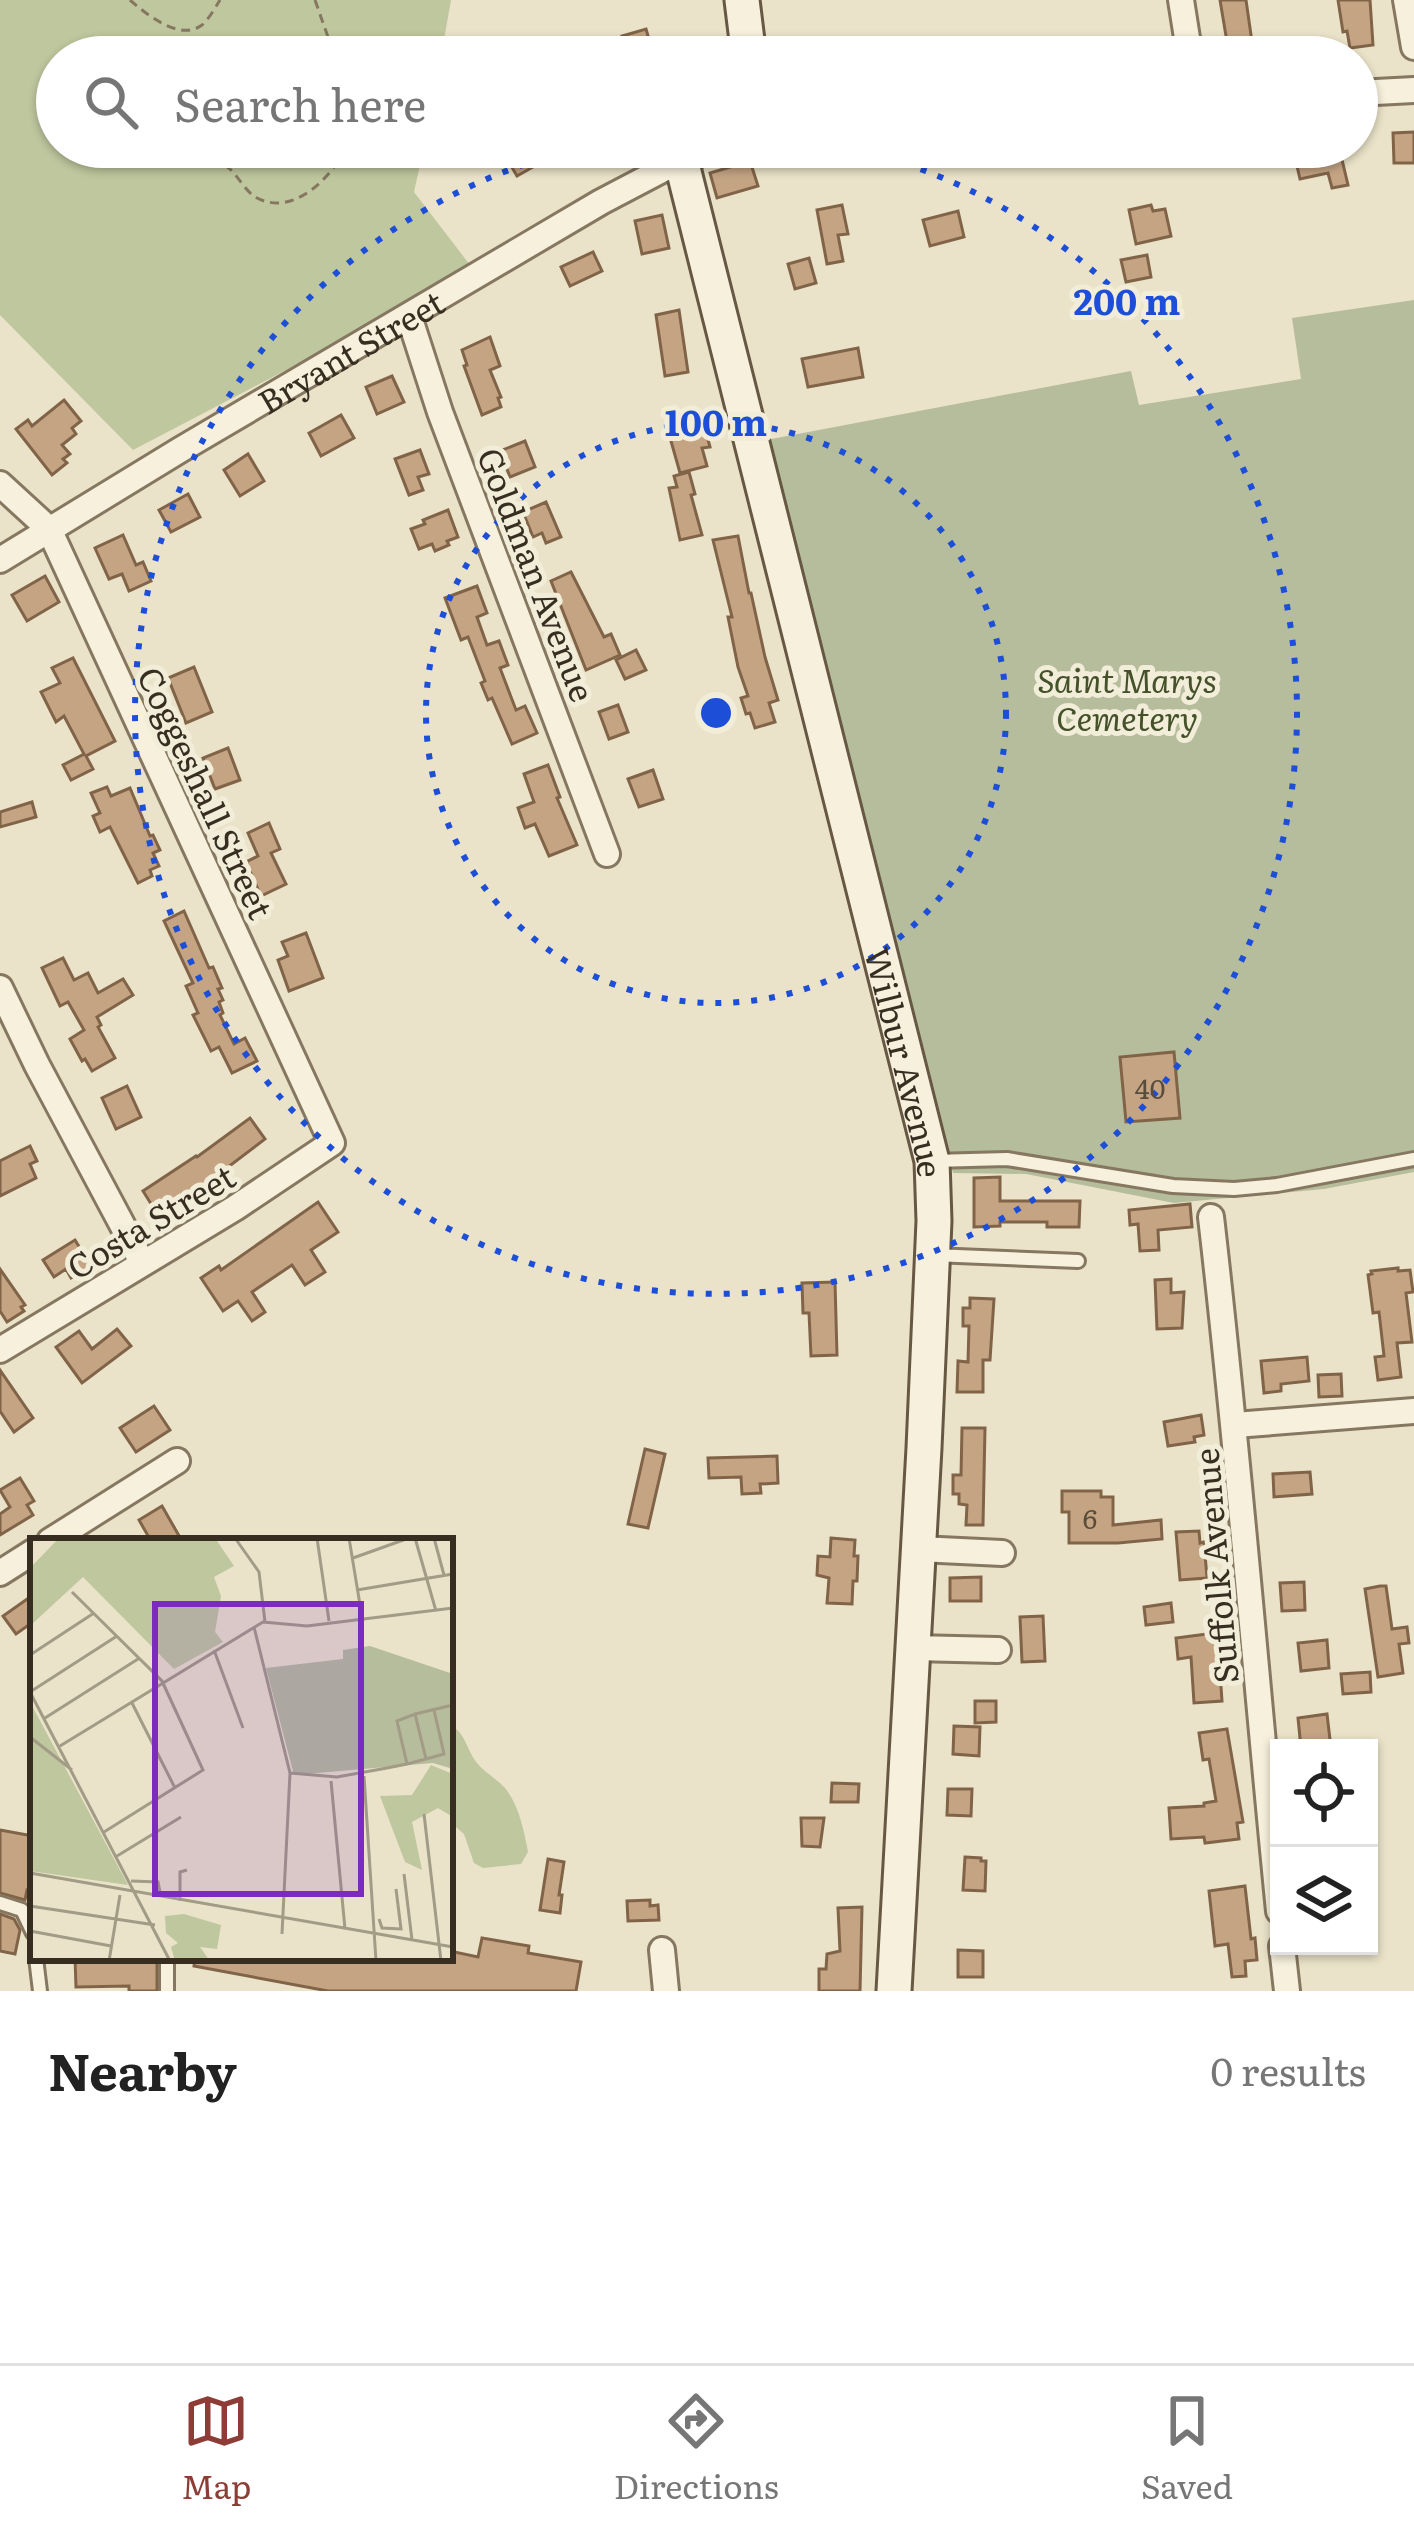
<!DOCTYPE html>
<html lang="en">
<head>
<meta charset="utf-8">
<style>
  body { margin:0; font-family:Literata,serif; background:#f6f6f6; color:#222 }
  .controls { position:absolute; right:36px; bottom:36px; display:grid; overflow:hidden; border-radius:0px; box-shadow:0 3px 9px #0004 }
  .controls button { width:108px; height:108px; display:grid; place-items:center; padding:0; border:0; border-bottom:3px solid #e0e0e0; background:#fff; color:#222; font:60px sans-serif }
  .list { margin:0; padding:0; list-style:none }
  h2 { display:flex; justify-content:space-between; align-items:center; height:156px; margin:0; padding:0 48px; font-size:51px }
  h2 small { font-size:39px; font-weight:400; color:#767676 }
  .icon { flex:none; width:66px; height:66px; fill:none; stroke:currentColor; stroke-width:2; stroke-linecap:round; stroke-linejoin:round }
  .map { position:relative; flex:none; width:1414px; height:1991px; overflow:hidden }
  .search { position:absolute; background:#fff; box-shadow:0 3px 9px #0004; left:36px; right:36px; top:36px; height:132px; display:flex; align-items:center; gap:30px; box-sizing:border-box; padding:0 42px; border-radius:66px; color:#767676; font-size:45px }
  .sheet { height:372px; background:#fff }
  nav { display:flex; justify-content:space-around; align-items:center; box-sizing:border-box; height:168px; border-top:3px solid #e0e0e0; background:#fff; font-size:33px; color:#767676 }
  nav a { display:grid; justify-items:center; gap:6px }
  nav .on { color:#8d3d36 }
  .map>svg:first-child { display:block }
  .green { fill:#bfc79e }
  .cemetery { fill:#b6bd9c }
  .building { fill:#c4a483; stroke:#816448; stroke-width:3 }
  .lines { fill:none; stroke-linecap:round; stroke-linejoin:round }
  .lane-casing { stroke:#857760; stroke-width:18 }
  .street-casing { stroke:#857760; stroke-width:30 }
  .secondary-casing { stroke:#675843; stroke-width:39 }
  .path { stroke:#857760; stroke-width:3; stroke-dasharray:9 6; stroke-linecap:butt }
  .lane { stroke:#f6f0dc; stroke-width:12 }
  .street { stroke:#f6f0dc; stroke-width:24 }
  .secondary { stroke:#f6f0dc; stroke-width:33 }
  .ring { fill:none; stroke:#1d4ed8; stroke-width:6; stroke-dasharray:6 12 }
  .labels { text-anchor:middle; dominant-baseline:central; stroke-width:10; stroke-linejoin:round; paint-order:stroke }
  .number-label { font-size:27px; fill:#5a4c3a }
  .street-label { font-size:33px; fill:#372e21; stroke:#f2edd8 }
  .park-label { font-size:33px; font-style:italic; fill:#44512a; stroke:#f2edd8 }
  .inset-road { fill:none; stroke:#a29b86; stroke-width:3 }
  .view { fill:#7b2cbf; fill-opacity:0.15; stroke:#7b2cbf; stroke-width:6 }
  .inset-edge { fill:none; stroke:#372e21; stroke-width:6 }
  .centre { fill:#1d4ed8; stroke:#f2edd8; stroke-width:6 }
  .ring-label { font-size:36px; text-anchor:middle; font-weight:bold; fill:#1d4ed8; stroke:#f2edd8; stroke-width:10; stroke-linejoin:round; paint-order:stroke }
</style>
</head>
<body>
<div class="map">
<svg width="1414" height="1991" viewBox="0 0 1414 1991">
  <rect width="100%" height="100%" fill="#eae3c9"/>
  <g class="green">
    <path d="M 0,0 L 451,0 L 441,57 L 57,57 L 57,147 L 424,147 L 414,192 L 470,265 L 355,334 L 133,450 L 0,315 Z"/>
    <path d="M 450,1725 C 466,1733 466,1749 477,1763 C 484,1772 497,1779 505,1788 C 519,1805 524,1831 528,1852 L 521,1864 L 483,1868 L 474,1863 L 464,1834 L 450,1822 Z"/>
  </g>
  <path class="cemetery" d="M 1414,300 L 1414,1172 L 1324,1189 L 1174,1203 L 1026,1174 L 953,1173 L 766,440 L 1131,371 L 1139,405 L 1301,379 L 1292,318 Z"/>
  <g class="building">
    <path d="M 1220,0 L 1246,0 L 1253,49 L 1229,54 Z"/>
    <path d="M 1338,0 L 1370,0 L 1373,45 L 1350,48 L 1347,31 L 1343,32 Z"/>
    <path d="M 646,29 L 654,57 L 628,57 L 622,36 Z"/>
    <path d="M 1414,132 L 1414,163 L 1394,163 L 1393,133 Z"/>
    <path d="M 500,147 L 530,147 L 540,163 L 517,176 Z"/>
    <path d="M 1316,147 L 1339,147 L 1348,185 L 1332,188 L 1328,173 L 1300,179 L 1294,153 Z"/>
    <path d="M 750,161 L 758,186 L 717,198 L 710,173 Z"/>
    <path d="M 842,205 L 848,234 L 838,235 L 843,261 L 827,264 L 817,210 Z"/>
    <path d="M 1151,205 L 1153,211 L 1165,209 L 1171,236 L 1136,244 L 1129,210 Z"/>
    <path d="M 958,211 L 964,237 L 930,246 L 923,220 Z"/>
    <path d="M 662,215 L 669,248 L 642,254 L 635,221 Z"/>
    <path d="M 593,252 L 602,271 L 570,286 L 561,267 Z"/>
    <path d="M 1147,255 L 1151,277 L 1126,282 L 1121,260 Z"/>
    <path d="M 809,258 L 816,283 L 795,289 L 788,264 Z"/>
    <path d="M 679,310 L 688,372 L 665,376 L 656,315 Z"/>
    <path d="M 490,337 L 500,366 L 490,370 L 501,397 L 498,398 L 501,407 L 482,415 L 464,366 L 467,365 L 462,350 Z"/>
    <path d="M 858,348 L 863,377 L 808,387 L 802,359 Z"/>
    <path d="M 392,376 L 404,402 L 377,414 L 366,387 Z"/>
    <path d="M 64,400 L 81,421 L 72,428 L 76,434 L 62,445 L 70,454 L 63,459 L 67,463 L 52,475 L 16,429 L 28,420 L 32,426 Z"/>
    <path d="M 341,415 L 354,438 L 321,456 L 309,433 Z"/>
    <path d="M 696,427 L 697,430 L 705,428 L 710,447 L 702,448 L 707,466 L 680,473 L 669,434 Z"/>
    <path d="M 525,441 L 535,467 L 510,477 L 500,451 Z"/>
    <path d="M 420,450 L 429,474 L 418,477 L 423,490 L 409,495 L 395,459 Z"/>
    <path d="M 248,454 L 264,481 L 240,496 L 224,470 Z"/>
    <path d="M 689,472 L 695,494 L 691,495 L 702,535 L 680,540 L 669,488 L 677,487 L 674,476 Z"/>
    <path d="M 188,494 L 200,517 L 171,532 L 159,510 Z"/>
    <path d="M 546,502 L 561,537 L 546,543 L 542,533 L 533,537 L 523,512 Z"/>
    <path d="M 448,510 L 458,537 L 447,541 L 449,545 L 435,551 L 432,544 L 419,549 L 411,529 L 425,524 L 423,520 Z"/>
    <path d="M 123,535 L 136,565 L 143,562 L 151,581 L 129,591 L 122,574 L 109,579 L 95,548 Z"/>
    <path d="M 738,536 L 749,593 L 751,593 L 765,657 L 778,700 L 769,703 L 775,722 L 755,728 L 750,713 L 746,714 L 741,698 L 748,696 L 738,667 L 728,617 L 732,617 L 713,540 Z"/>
    <path d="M 571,572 L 604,637 L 611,634 L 620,655 L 586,670 L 551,581 Z"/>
    <path d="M 45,576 L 59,602 L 27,621 L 12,595 Z"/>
    <path d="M 477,586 L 487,613 L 477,617 L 487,645 L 499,641 L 508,665 L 500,668 L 516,710 L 525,706 L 537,733 L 512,744 L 492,698 L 488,700 L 481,683 L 485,681 L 468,637 L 461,640 L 445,598 Z"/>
    <path d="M 636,650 L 646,670 L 625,679 L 616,660 Z"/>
    <path d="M 73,658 L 115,741 L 86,756 L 93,769 L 71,780 L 63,765 L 84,754 L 64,716 L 56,722 L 41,692 L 60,683 L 52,668 Z"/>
    <path d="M 194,667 L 212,712 L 186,723 L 168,678 Z"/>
    <path d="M 618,705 L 628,732 L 609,739 L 599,712 Z"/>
    <path d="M 228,748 L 240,780 L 215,789 L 203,758 Z"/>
    <path d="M 548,765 L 560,797 L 557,798 L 577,845 L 549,856 L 535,824 L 525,828 L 518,808 L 534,802 L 524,774 Z"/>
    <path d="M 653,770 L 663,799 L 639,807 L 628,779 Z"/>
    <path d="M 107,787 L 111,796 L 130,788 L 150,836 L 153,835 L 160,850 L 153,853 L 159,866 L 150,870 L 152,876 L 138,883 L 110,827 L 100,832 L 93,816 L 100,813 L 91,793 Z"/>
    <path d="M 32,802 L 36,817 L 0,827 L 0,812 Z"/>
    <path d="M 269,823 L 280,849 L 271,853 L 286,884 L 261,896 L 246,862 L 258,856 L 248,833 Z"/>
    <path d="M 184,911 L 209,968 L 213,967 L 222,988 L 218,989 L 223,1000 L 219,1002 L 223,1013 L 220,1015 L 234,1044 L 245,1038 L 257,1061 L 232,1073 L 219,1047 L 211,1051 L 193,1015 L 198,1013 L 186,986 L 193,983 L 164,921 Z"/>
    <path d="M 306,933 L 323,978 L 289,991 L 278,960 L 288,956 L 282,942 Z"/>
    <path d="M 63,958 L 74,980 L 88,973 L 98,993 L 123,979 L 133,995 L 97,1017 L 101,1025 L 98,1027 L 115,1058 L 92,1071 L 85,1059 L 82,1061 L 70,1039 L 84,1030 L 68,1002 L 60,1006 L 42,968 Z"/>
    <path d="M 1174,1052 L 1180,1118 L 1126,1122 L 1120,1057 Z"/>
    <path d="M 127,1086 L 141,1117 L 116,1129 L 102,1098 Z"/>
    <path d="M 250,1118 L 265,1139 L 211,1180 L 158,1215 L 143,1191 L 196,1156 L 197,1157 Z"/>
    <path d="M 30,1146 L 37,1161 L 30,1164 L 36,1178 L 0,1196 L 0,1161 Z"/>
    <path d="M 1000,1177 L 1000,1201 L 1080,1201 L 1079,1227 L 1047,1227 L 1047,1222 L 1000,1222 L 1000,1226 L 974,1227 L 974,1178 Z"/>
    <path d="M 318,1202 L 338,1232 L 311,1250 L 325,1272 L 305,1285 L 292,1265 L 252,1292 L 265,1312 L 252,1321 L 238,1301 L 223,1311 L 201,1278 L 219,1266 L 221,1270 Z"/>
    <path d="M 1190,1204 L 1192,1227 L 1158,1230 L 1159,1250 L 1140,1251 L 1138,1224 L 1130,1225 L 1129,1210 Z"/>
    <path d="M 75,1240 L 91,1266 L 71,1278 L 66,1269 L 54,1277 L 43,1260 Z"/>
    <path d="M 1398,1268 L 1398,1271 L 1410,1270 L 1413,1292 L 1406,1293 L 1412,1342 L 1397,1343 L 1401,1377 L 1378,1380 L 1375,1357 L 1384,1356 L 1379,1312 L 1373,1313 L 1368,1275 L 1372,1274 L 1371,1271 Z"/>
    <path d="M 0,1269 L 25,1305 L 21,1307 L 24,1311 L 7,1322 L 0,1311 Z"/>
    <path d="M 1171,1279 L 1171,1293 L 1184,1292 L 1182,1328 L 1157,1329 L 1155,1280 Z"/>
    <path d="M 835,1282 L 837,1355 L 811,1356 L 809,1313 L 803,1313 L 802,1283 Z"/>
    <path d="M 970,1298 L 994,1299 L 990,1360 L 983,1360 L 983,1392 L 957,1392 L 958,1361 L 968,1362 L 969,1326 L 963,1326 L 963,1308 L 970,1308 Z"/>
    <path d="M 117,1329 L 131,1346 L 82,1383 L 56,1347 L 79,1331 L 92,1349 Z"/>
    <path d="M 1307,1357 L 1309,1381 L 1281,1384 L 1281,1391 L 1264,1393 L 1261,1361 Z"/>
    <path d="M 0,1370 L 33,1418 L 14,1432 L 0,1411 Z"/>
    <path d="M 1341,1374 L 1342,1396 L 1319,1397 L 1318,1375 Z"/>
    <path d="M 154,1406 L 170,1430 L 136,1452 L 120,1428 Z"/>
    <path d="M 1201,1415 L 1204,1435 L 1194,1437 L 1195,1442 L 1168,1446 L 1164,1422 Z"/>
    <path d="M 962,1428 L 985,1428 L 983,1525 L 966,1525 L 967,1505 L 959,1504 L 959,1494 L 953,1494 L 953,1475 L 961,1475 Z"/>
    <path d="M 645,1449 L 665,1454 L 648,1528 L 628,1524 Z"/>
    <path d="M 777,1456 L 778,1483 L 760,1484 L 761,1493 L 742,1494 L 741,1477 L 709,1478 L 708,1458 Z"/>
    <path d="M 1310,1472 L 1312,1494 L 1274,1497 L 1273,1474 Z"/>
    <path d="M 20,1478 L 34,1501 L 27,1505 L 33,1515 L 0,1535 L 0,1514 L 10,1507 L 0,1490 Z"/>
    <path d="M 1062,1491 L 1101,1491 L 1101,1497 L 1113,1497 L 1113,1525 L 1161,1520 L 1162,1539 L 1118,1543 L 1069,1543 L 1069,1512 L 1062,1512 Z"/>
    <path d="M 162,1506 L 182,1541 L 151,1541 L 139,1520 Z"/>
    <path d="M 1199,1531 L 1200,1543 L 1204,1542 L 1207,1578 L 1180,1580 L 1176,1532 Z"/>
    <path d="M 831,1538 L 855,1540 L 854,1556 L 858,1556 L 857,1581 L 853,1581 L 852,1604 L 827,1603 L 829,1578 L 817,1575 L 818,1556 L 830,1557 Z"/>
    <path d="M 981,1577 L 981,1601 L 950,1601 L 950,1578 Z"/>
    <path d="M 1304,1582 L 1305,1610 L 1282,1611 L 1280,1583 Z"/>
    <path d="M 1380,1586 L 1386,1586 L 1392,1629 L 1407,1627 L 1409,1643 L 1399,1644 L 1403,1673 L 1378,1677 L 1365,1589 Z"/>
    <path d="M 33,1595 L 33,1622 L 16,1634 L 3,1616 Z"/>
    <path d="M 1171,1603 L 1173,1622 L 1146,1625 L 1144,1607 Z"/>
    <path d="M 1043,1616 L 1045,1661 L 1022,1662 L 1020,1617 Z"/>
    <path d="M 1215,1633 L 1216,1643 L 1218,1643 L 1222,1701 L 1194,1703 L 1191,1657 L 1178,1659 L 1176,1638 Z"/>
    <path d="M 1327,1640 L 1329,1668 L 1301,1671 L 1298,1643 Z"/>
    <path d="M 1370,1672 L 1371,1692 L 1343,1694 L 1341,1674 Z"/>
    <path d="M 975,1701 L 996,1701 L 996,1722 L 975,1723 Z"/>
    <path d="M 1327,1714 L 1331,1748 L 1301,1748 L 1298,1718 Z"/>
    <path d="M 954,1726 L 980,1727 L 979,1756 L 953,1754 Z"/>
    <path d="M 1227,1729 L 1243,1822 L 1237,1823 L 1239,1839 L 1205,1843 L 1204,1837 L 1171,1839 L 1169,1808 L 1204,1806 L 1204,1803 L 1216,1801 L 1209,1759 L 1203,1760 L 1199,1733 Z"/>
    <path d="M 832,1783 L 859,1784 L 858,1802 L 831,1802 Z"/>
    <path d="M 948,1789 L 972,1789 L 971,1816 L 947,1815 Z"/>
    <path d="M 801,1818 L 824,1818 L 820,1847 L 802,1846 Z"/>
    <path d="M 0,1830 L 33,1836 L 33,1891 L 27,1890 L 25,1900 L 0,1893 Z"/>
    <path d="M 965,1857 L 981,1858 L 981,1861 L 986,1861 L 985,1891 L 963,1890 Z"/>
    <path d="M 548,1859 L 564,1862 L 559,1895 L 562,1895 L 560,1913 L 540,1910 Z"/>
    <path d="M 1245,1886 L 1251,1939 L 1255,1938 L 1257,1960 L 1245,1961 L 1246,1976 L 1232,1977 L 1228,1944 L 1215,1946 L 1209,1891 Z"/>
    <path d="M 650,1900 L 650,1906 L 658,1905 L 659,1920 L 628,1921 L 627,1901 Z"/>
    <path d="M 862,1907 L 860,1991 L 819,1991 L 819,1969 L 826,1969 L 827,1954 L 840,1951 L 838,1908 Z"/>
    <path d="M 0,1914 L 14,1919 L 20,1930 L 15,1954 L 0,1951 Z"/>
    <path d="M 482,1938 L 529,1946 L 528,1953 L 581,1962 L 576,1991 L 328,1991 L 194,1966 L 195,1958 L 450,1958 L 450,1951 L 478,1957 Z"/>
    <path d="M 958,1950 L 983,1951 L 983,1977 L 958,1977 Z"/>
    <path d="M 75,1958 L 157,1958 L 157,1991 L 129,1991 L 129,1986 L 76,1987 Z"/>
  </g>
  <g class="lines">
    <defs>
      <g id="lane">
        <path d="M 933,1161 L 1007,1159 L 1173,1186 L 1234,1189 L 1277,1185 L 1414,1159"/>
        <path d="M 933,1255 L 1078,1261"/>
        <path d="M 0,1903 L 22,1910 L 33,1933"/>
        <path d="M 36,1958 L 40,1991"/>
        <path d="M 167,1958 L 167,1991"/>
      </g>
      <g id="street">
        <path d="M 1181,0 L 1190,57"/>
        <path d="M 1406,0 L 1414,47"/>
        <path d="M 1357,93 L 1414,90"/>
        <path d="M 993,147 L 1025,151 L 1077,147"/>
        <path d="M 409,316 L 440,412 L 607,854"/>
        <path d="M 0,484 L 49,529 L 332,1143 L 235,1208 L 0,1350"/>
        <path id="s1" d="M 0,560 L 180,450 L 601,202 L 681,160"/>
        <path d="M 0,988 L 37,1065 L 142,1262"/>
        <path d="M 1211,1217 C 1238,1448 1256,1680 1279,1911"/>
        <path d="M 1235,1425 L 1414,1411"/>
        <path d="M 50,1541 L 177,1461"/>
        <path d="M 919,1549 L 1002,1553"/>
        <path d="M 0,1573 L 33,1552"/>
        <path d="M 913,1648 L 998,1650"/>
        <path d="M 1282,1946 L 1287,1991"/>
        <path d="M 662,1950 L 666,1991"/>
      </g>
      <g id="secondary">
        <path d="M 742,0 L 749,57"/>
        <path id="s2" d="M 701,147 L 681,160 L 932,1161 L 934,1221 L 924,1448 L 894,1991"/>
      </g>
    </defs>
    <use href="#lane" class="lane-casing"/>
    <use href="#street" class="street-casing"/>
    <use href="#secondary" class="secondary-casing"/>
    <g class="path">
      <path d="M 130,0 C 146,14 180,42 202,25 C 209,19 215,8 220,0"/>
      <path d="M 315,0 L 335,57"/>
      <path d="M 201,147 C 211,154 222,162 231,170 C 240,179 246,192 257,198 C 294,217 332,177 346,147"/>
    </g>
    <use href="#lane" class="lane"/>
    <use href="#street" class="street"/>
    <use href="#secondary" class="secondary"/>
  </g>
  <g class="ring">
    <circle cx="716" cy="713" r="290"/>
    <path d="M852 148A581 581 0 1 1 580 148"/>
  </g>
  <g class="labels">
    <g class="number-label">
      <text x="1150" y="1087">40</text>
      <text x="1090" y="1517">6</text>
    </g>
    <g class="street-label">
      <text stroke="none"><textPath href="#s1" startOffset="408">Bryant Street</textPath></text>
      <text transform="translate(538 574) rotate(69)">Goldman Avenue</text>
      <text transform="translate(207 792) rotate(65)">Coggeshall Street</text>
      <text stroke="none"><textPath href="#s2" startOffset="954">Wilbur Avenue</textPath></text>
      <text transform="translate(150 1220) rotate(-31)">Costa Street</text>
      <text transform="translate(1214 1566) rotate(-95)">Suffolk Avenue</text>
    </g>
    <g class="park-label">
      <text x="1127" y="678">Saint Marys<tspan x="1127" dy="38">Cemetery</tspan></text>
    </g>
  </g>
  <g transform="translate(30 1538)">
    <rect width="423" height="423" fill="#eae3c9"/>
    <path d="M 29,0 L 185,0 L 204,28 L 184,39 L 191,58 L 185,94 L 193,104 L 144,131 L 53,39 L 0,88 L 0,30 ZM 0,164 L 98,347 L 0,333 ZM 401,227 L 423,236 L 423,279 L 408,270 L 382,284 L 392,332 L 375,324 L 350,258 L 382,257 ZM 154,376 L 191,387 L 187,411 L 170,409 L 180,423 L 145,423 L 141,409 L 148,405 L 136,395 L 135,378 Z" fill="#bfc79e"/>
    <path d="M 340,108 L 423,136 L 423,231 L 403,225 L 264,237 L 236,130 L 313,121 L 313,112 Z" fill="#b6bd9c"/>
    <path class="inset-road" d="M 205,0 L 229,34 L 235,84M 287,0 L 299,83M 319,0 L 332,79M 385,0 L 406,73M 404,0 L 414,37M 323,20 L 379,0M 327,52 L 423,36M 42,54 L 132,143 L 173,232 L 74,294M 224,89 L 260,235 L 252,396M 184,112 L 213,190M 0,117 L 64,75M 0,154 L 87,98M 0,154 L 140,423M 101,163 L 145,250M 385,176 L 423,167M 15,180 L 108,121M 0,199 L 42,232M 30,208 L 233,84 L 277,88 L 423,70M 396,221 L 414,216 L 404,172M 260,235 L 307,239 L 357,230 L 377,226 L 396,221 L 385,176 L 367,183 L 377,226M 334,238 L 346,423M 301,243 L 315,391M 394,276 L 411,423M 87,318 L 151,279M 0,335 L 423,409M 374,336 L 382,402M 101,343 L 128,344 L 131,359M 150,363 L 150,334 L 157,332M 0,368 L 125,387M 349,381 L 352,390 L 371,391 L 366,351M 0,393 L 81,408M 79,423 L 90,357"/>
    <path class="view" d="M 125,66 L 331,66 L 331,356 L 125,356 Z"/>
    <rect width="423" height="423" class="inset-edge"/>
  </g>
  <circle cx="716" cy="713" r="18" class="centre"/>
  <g class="ring-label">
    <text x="1127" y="315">200 m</text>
    <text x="716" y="436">100 m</text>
  </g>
</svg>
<div class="controls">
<button><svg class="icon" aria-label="locate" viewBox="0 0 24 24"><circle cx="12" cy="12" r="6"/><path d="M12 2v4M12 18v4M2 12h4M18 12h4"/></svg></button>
<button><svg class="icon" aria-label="layers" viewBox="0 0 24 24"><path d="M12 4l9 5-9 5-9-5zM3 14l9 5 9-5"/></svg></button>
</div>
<div class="search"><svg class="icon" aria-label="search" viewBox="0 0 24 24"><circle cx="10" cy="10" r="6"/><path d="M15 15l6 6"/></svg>Search here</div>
</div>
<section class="sheet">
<h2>Nearby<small>0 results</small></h2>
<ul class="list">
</ul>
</section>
<nav>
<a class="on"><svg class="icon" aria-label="map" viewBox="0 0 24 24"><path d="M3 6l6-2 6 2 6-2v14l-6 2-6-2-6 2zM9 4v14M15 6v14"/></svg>Map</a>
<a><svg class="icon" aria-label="directions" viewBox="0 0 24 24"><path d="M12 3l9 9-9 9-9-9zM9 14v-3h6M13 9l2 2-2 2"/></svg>Directions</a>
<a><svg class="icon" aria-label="saved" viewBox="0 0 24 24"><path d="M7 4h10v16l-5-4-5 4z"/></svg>Saved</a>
</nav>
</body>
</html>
